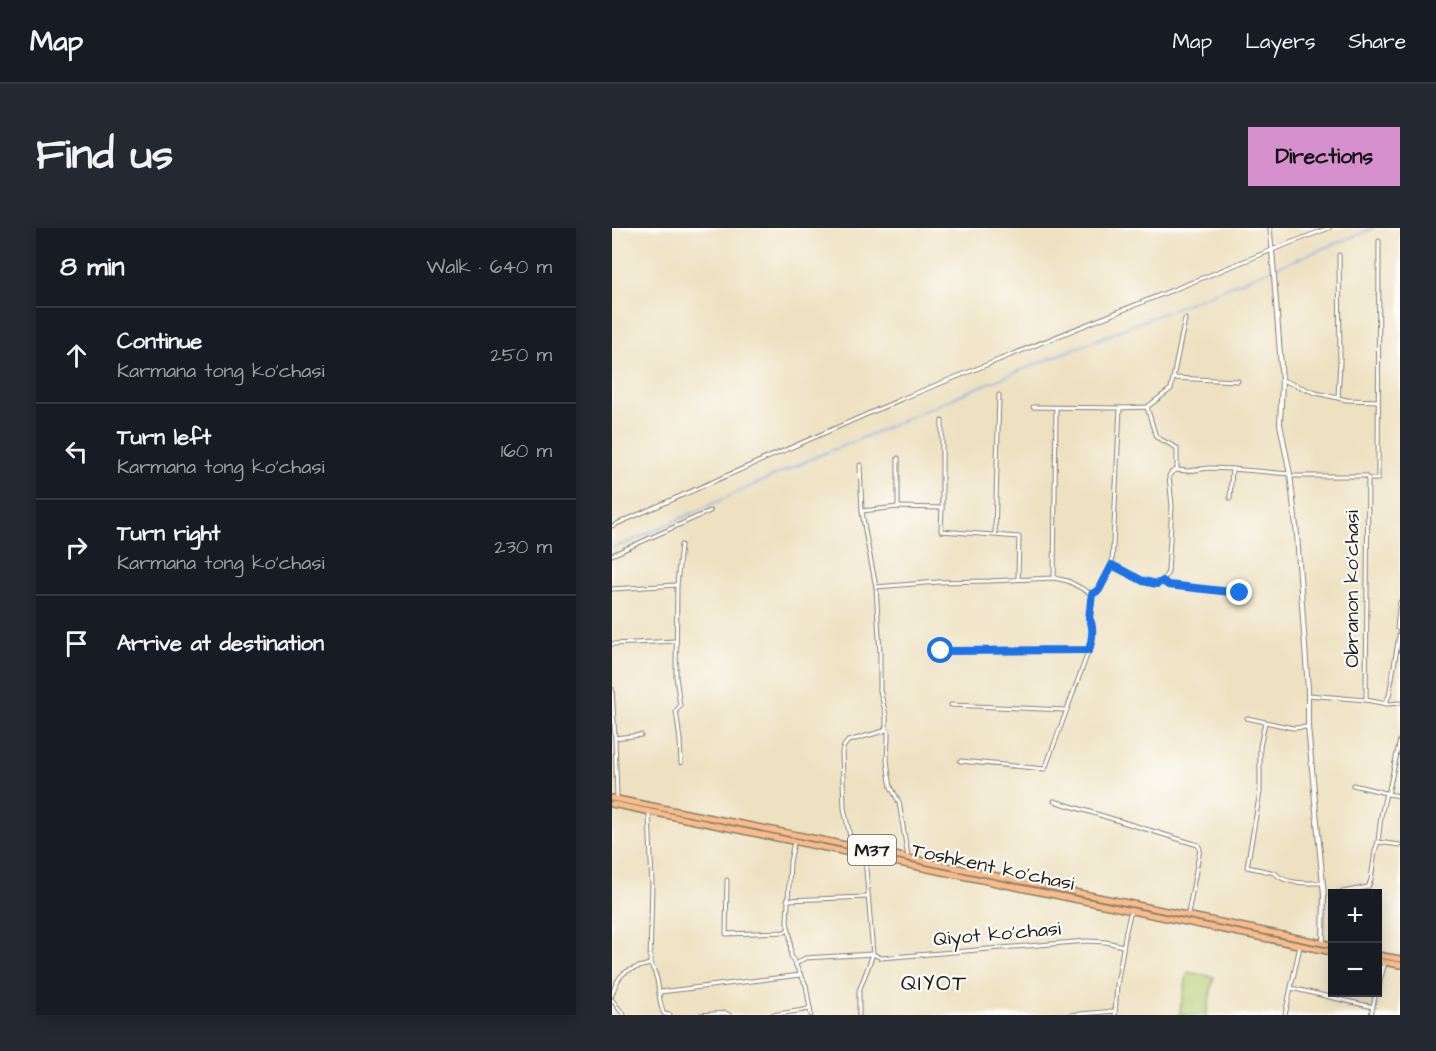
<!DOCTYPE html>
<html lang="en">
<head>
<meta charset="utf-8">
<style>
  body { margin:0; font-family:"Architects Daughter",sans-serif; background:#242831; color:#f1f3f6 }
  .controls { position:absolute; right:18px; bottom:18px; display:grid; overflow:hidden; border-radius:0px; box-shadow:0 3px 15px #0003 }
  .controls button { width:54px; height:54px; display:grid; place-items:center; padding:0; border:0; border-bottom:2px solid #363941; background:#171b24; color:#f1f3f6; font:30px sans-serif }
  .stop { position:absolute; width:18px; height:18px; margin:-14px; border:4px solid #1a73e8; border-radius:50%; background:#fff }
  .stop.end { background:#1a73e8; border-color:#fff; box-shadow:0 2px 6px #0008 }
  .list { margin:0; padding:0; list-style:none }
  h2 { display:flex; justify-content:space-between; align-items:center; height:78px; margin:0; padding:0 24px; font-size:26px }
  h2 small { font-size:20px; font-weight:400; color:#9ea1a6 }
  .list li { display:grid; grid-template-columns:39px 1fr auto; gap:18px; align-items:center; box-sizing:border-box; height:96px; padding:0 24px; border-top:2px solid #363941 }
  .list b { display:block; font-size:22px; white-space:nowrap }
  .list p { margin:0; font-size:20px; white-space:nowrap; color:#9ea1a6 }
  .list em { font-size:20px; font-style:normal; color:#9ea1a6 }
  .icon { flex:none; width:33px; height:33px; fill:none; stroke:currentColor; stroke-width:2; stroke-linecap:round; stroke-linejoin:round }
  .map { position:relative; flex:none; width:788px; height:787px; overflow:hidden; border-radius:0px }
  header { display:flex; align-items:center; gap:36px; box-sizing:border-box; height:84px; padding:0 30px; background:#171b24; border-bottom:2px solid #363941 }
  header strong { font-size:28px }
  nav { display:flex; gap:33px; margin-inline-start:auto; font-size:21px }
  .intro { display:flex; align-items:center; justify-content:space-between; box-sizing:border-box; height:144px; padding:0 36px }
  h1 { margin:0; font-size:42px }
  .button { padding:15px 27px; border-radius:0px; background:#d690ce; color:#111; font-size:21px; font-weight:700 }
  main { display:flex; gap:36px; padding:0 36px }
  aside { flex:1; background:#171b24; border-radius:0px; box-shadow:0 3px 15px #0003 }
  .map>svg:first-child { display:block }
  .grass { fill:#b2cb70; stroke:#677446; stroke-width:1.5 }
  .lines { fill:none; stroke-linecap:round; stroke-linejoin:round }
  .stream { stroke:#7faee9; stroke-width:1.5 }
  .minor-casing { stroke:#857e6e; stroke-width:5 }
  .tertiary-casing { stroke:#857e6e; stroke-width:6 }
  .trunk-casing { stroke:#857e6e; stroke-width:8 }
  .minor { stroke:#fff; stroke-width:3 }
  .tertiary { stroke:#fff; stroke-width:4 }
  .trunk { stroke:#f9bc8a; stroke-width:5 }
  .route { stroke:#1a73e8; stroke-width:8 }
  .labels { text-anchor:middle; dominant-baseline:central; stroke-width:4.5; stroke-linejoin:round; paint-order:stroke }
  .shield { fill:#fdfcf7; stroke:#605f5e; stroke-width:1.5 }
  .shield-label { font-size:18px; font-weight:bold; fill:#1c1c1c }
  .street-label { font-size:20px; fill:#1c1c1c; stroke:#fdfcf7 }
  .quarter-label { font-size:22px; letter-spacing:1.5px; fill:#1c1c1c; stroke:#fdfcf7 }
</style>
</head>
<body>
<header>
<strong>Map</strong>
<nav><a>Map</a><a>Layers</a><a>Share</a></nav>
</header>
<div class="intro"><h1>Find us</h1><a class="button">Directions</a></div>
<main>
<aside>
<h2>8 min<small>Walk · 640 m</small></h2>
<ul class="list">
<li><svg class="icon" aria-label="ahead" viewBox="0 0 24 24"><path d="M12 20V5M6 11l6-6 6 6"/></svg><div><b>Continue</b><p>Karmana tong ko'chasi</p></div><em>250 m</em></li>
<li><svg class="icon" aria-label="left" viewBox="0 0 24 24"><path d="M17 20v-9H6M10 6l-5 5 5 5"/></svg><div><b>Turn left</b><p>Karmana tong ko'chasi</p></div><em>160 m</em></li>
<li><svg class="icon" aria-label="right" viewBox="0 0 24 24"><path d="M7 20v-9h11M14 6l5 5-5 5"/></svg><div><b>Turn right</b><p>Karmana tong ko'chasi</p></div><em>230 m</em></li>
<li><svg class="icon" aria-label="arrive" viewBox="0 0 24 24"><path d="M6 21V4h12l-3 4 3 4H6"/></svg><div><b>Arrive at destination</b></div></li>
</ul>
</aside>
<div class="map">
<svg width="788" height="787" viewBox="0 0 788 787">
  <rect width="100%" height="100%" fill="#fdfcf7"/>
  <filter id="ink" filterUnits="userSpaceOnUse"><feTurbulence type="fractalNoise" baseFrequency=".0167" numOctaves="2"/><feDisplacementMap in="SourceGraphic" scale="12" xChannelSelector="R" yChannelSelector="G"/><feConvolveMatrix kernelMatrix="1 2 1 2 8 2 1 2 1" color-interpolation-filters="sRGB"/></filter>
  <filter id="wash" filterUnits="userSpaceOnUse"><feTurbulence type="fractalNoise" baseFrequency=".008" numOctaves="4" result="noise"/><feDisplacementMap in="SourceGraphic" scale="24" xChannelSelector="R" yChannelSelector="G"/><feGaussianBlur stdDeviation="1.35" result="paint"/><feColorMatrix in="noise" values="0 0 0 0 0 0 0 0 0 0 0 0 0 0 0 0 0 1.4 0 .05"/><feComposite in="paint" operator="in"/></filter>
  <g filter="url(#wash)">
    <rect width="100%" height="100%" fill="#eee1c1"/>
    <path class="grass" d="M 576,744 L 602,749 L 594,787 L 567,787 Z"/>
    <g class="lines">
      <path class="stream" d="M 0,320 L 19,313 L 208,227 L 253,209 L 355,164 L 762,0"/>
    </g>
  </g>
  <g filter="url(#ink)">
    <g class="lines">
      <defs>
        <g id="minor">
          <path d="M 658,0 L 660,22"/>
          <path d="M 561,150 L 573,91"/>
          <path d="M 670,152 L 704,165 L 726,170 L 728,133 L 727,27"/>
          <path d="M 726,170 L 735,172 L 766,173"/>
          <path d="M 421,179 L 508,180"/>
          <path d="M 535,179 L 559,161 L 561,150 L 626,153"/>
          <path d="M 248,237 L 250,283 L 254,308 L 264,359"/>
          <path d="M 678,248 L 753,248 L 756,251"/>
          <path d="M 618,270 L 620,241"/>
          <path d="M 286,279 L 286,230"/>
          <path d="M 330,280 L 330,193"/>
          <path d="M 250,283 L 286,279 L 330,280 L 329,303 L 407,309 L 406,351"/>
          <path d="M 0,298 L 292,170 L 660,22 L 717,0"/>
          <path d="M 383,307 L 387,167"/>
          <path d="M 0,327 L 98,283"/>
          <path d="M 500,338 L 531,353 L 545,356 L 551,353 L 556,344 L 560,278 L 557,248 L 560,244 L 565,242"/>
          <path d="M 442,350 L 444,180"/>
          <path d="M 551,353 L 556,357 L 628,365 L 630,355"/>
          <path d="M 65,357 L 69,317"/>
          <path d="M 0,361 L 65,357 L 64,448 L 68,478 L 64,483 L 65,490 L 68,512 L 69,535"/>
          <path d="M 788,374 L 785,400 L 788,402"/>
          <path d="M 0,416 L 64,413"/>
          <path d="M 329,423 L 477,422 C 480,412 482,398 477,390 L 480,366 L 487,362 L 500,336 L 508,180 L 535,179 L 544,209 L 565,220 L 565,242 L 576,243 L 597,240 L 620,241 L 678,246"/>
          <path d="M 0,461 L 3,510 L 5,570"/>
          <path d="M 696,467 L 754,472 L 756,251 L 766,251 L 767,13"/>
          <path d="M 754,472 L 775,476 L 788,475"/>
          <path d="M 773,475 L 777,468 L 788,402"/>
          <path d="M 339,477 L 453,482"/>
          <path d="M 635,490 L 681,500 L 696,499"/>
          <path d="M 653,494 L 648,519 L 648,564 L 635,639 L 663,645 C 673,657 697,655 711,655"/>
          <path d="M 273,501 L 276,503 L 276,509 L 275,533 L 277,547 L 279,559 L 287,574 L 296,629"/>
          <path d="M 3,510 L 29,507"/>
          <path d="M 348,533 L 433,541 L 477,422"/>
          <path d="M 774,565 L 776,566 L 788,512"/>
          <path d="M 776,566 L 788,568"/>
          <path d="M 442,573 L 586,617 L 588,621 L 576,686"/>
          <path d="M 182,614 L 178,634 L 175,694 L 178,708 L 179,728 L 194,757 L 199,787"/>
          <path d="M 766,614 L 788,617"/>
          <path d="M 240,618 L 232,580 L 230,524 L 232,518 L 236,513 L 272,503 L 274,498 L 274,487 L 268,462 L 268,425 L 264,359 L 326,354 L 378,353 L 442,350 L 456,353 L 480,366"/>
          <path d="M 253,629 L 261,726 L 269,730 L 475,713 L 494,714 L 511,718"/>
          <path d="M 115,652 L 114,706 L 173,704 L 177,701"/>
          <path d="M 721,666 L 756,659 L 759,652 L 763,623 L 766,614 L 769,588 L 774,565 L 741,557"/>
          <path d="M 175,672 L 256,669"/>
          <path d="M 38,736 C 50,751 44,771 52,786 L 58,787"/>
          <path d="M 184,736 L 193,730 L 261,726 L 247,763 L 247,787"/>
          <path d="M 679,760 L 761,779"/>
          <path d="M 766,761 L 773,734"/>
          <path d="M 48,764 L 189,747"/>
          <path d="M 0,767 C 7,742 15,742 38,736 L 40,656 L 37,585"/>
          <path d="M 0,772 L 12,787"/>
          <path d="M 89,787 L 114,785 L 117,787"/>
          <path d="M 160,787 L 198,781"/>
          <path d="M 458,787 L 503,783"/>
          <path d="M 503,787 L 505,757 L 514,703 L 519,682"/>
          <path d="M 673,787 L 688,718"/>
          <path d="M 759,787 L 764,764"/>
        </g>
        <path id="tertiary" d="M 660,22 L 670,152 L 668,196 L 678,246 L 685,307 L 696,461 L 696,499 L 712,667 L 711,715"/>
        <g id="trunk">
          <path d="M 0,570 L 190,608 L 720,717"/>
          <path d="M 0,576 L 720,724"/>
          <path d="M 766,727 L 788,731"/>
          <path d="M 766,733 L 788,737"/>
        </g>
      </defs>
      <use href="#minor" class="minor-casing"/>
      <use href="#tertiary" class="tertiary-casing"/>
      <use href="#trunk" class="trunk-casing"/>
      <use href="#minor" class="minor"/>
      <use href="#tertiary" class="tertiary"/>
      <use href="#trunk" class="trunk"/>
    </g>
  </g>
  <g class="lines" filter="url(#ink)">
    <path class="route" d="M 329,423 L 477,422 C 480,412 482,398 477,390 L 480,366 L 487,362 L 500,337 L 531,353 L 545,356 L 551,353 L 556,357 L 628,365"/>
  </g>
  <g class="labels">
    <rect class="shield" x="236" y="607" width="48" height="30" rx="4.5"/>
    <g class="shield-label">
      <text x="260" y="622">M37</text>
    </g>
    <g class="street-label">
      <text transform="translate(740 361) rotate(-90)">Obranon ko'chasi</text>
      <text transform="translate(381 639) rotate(12)">Toshkent ko'chasi</text>
      <text transform="translate(385 706) rotate(-5)">Qiyot ko'chasi</text>
    </g>
    <g class="quarter-label">
      <text x="322" y="755">QIYOT</text>
    </g>
  </g>
</svg>
<div class="controls">
<button>+</button>
<button>−</button>
</div>
<div class="stop" style="left:329px;top:423px"></div>
<div class="stop end" style="left:628px;top:365px"></div>
</div>
</main>
</body>
</html>
